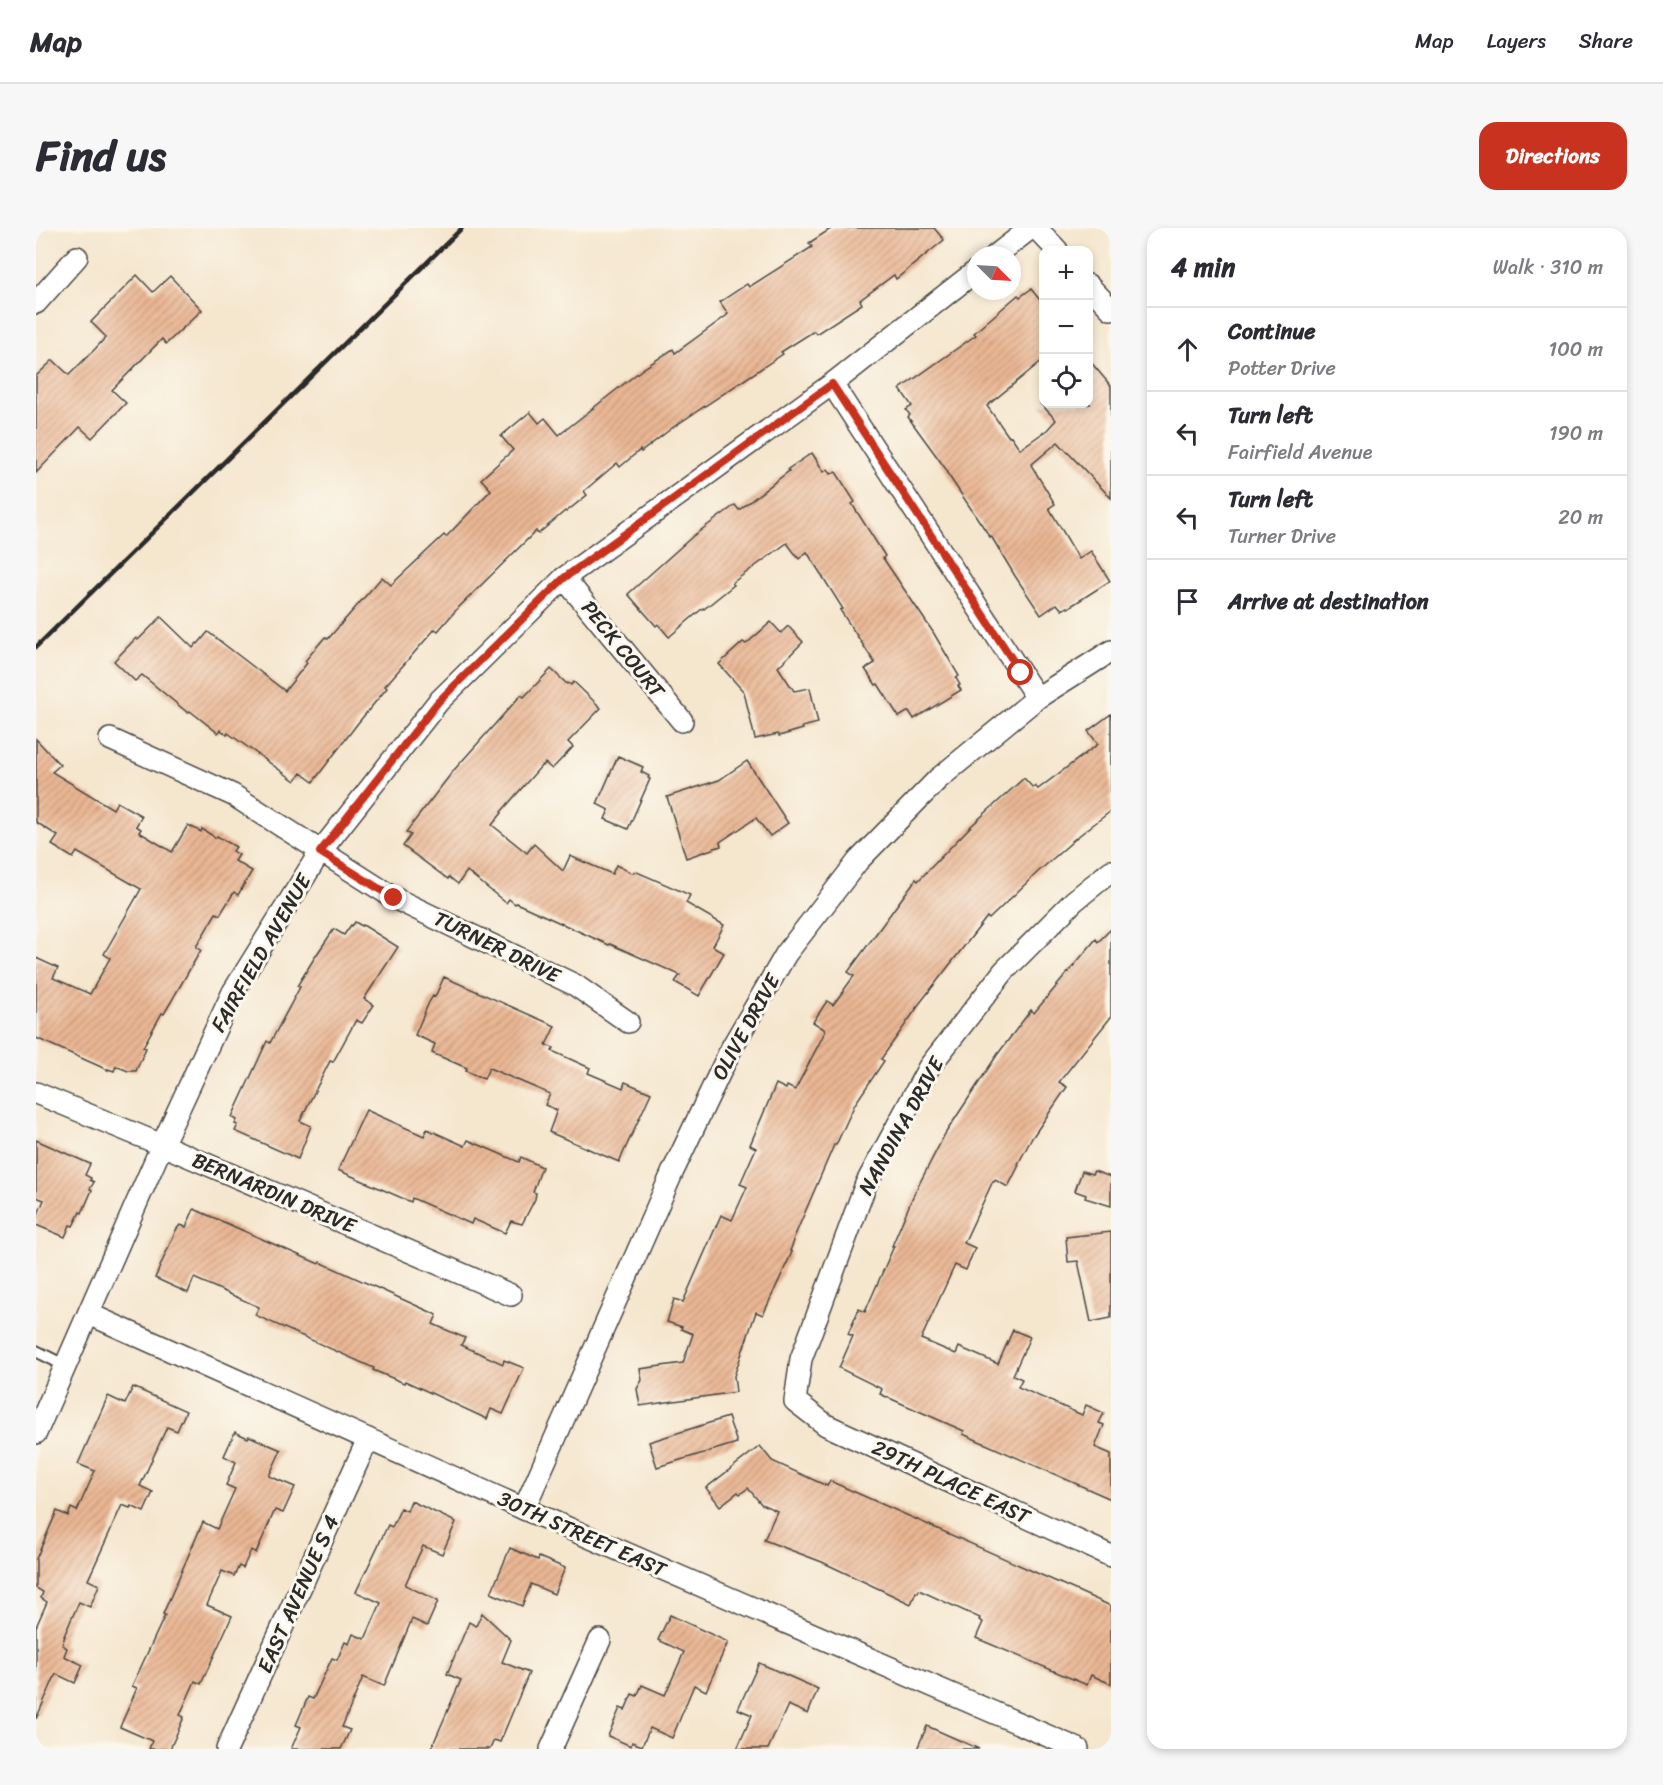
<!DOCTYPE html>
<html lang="en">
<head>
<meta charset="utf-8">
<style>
  body { margin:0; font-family:Sriracha,sans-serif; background:#f7f7f7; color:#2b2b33 }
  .controls { position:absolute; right:18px; top:18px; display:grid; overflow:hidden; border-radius:12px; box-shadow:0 3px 9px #0003 }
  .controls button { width:54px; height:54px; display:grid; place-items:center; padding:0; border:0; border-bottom:2px solid #e1e1e2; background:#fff; color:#2b2b33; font:30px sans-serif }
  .compass { position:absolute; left:931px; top:18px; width:54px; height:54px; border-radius:50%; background:#fff; box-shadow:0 3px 9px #0003; rotate:114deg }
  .stop { position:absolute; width:18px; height:18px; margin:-14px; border:4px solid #c8321e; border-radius:50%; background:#fff }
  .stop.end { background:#c8321e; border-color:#fff; box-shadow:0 2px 6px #0008 }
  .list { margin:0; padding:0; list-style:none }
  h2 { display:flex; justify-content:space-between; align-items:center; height:78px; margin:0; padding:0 24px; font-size:26px }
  h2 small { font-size:20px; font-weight:400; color:#7c7c81 }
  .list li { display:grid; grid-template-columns:39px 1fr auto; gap:18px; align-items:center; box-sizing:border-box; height:84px; padding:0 24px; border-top:2px solid #e1e1e2 }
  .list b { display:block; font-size:22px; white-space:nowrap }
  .list p { margin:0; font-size:20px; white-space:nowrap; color:#7c7c81 }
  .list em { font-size:20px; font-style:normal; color:#7c7c81 }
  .icon { flex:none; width:33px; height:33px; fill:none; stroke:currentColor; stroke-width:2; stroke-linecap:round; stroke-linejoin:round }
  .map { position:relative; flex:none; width:1075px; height:1521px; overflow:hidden; border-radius:18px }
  header { display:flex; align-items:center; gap:36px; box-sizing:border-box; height:84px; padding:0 30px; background:#fff; border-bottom:2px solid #e1e1e2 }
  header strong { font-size:28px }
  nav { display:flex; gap:33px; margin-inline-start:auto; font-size:21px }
  .intro { display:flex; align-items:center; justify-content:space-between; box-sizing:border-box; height:144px; padding:0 36px }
  h1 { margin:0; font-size:42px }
  .button { padding:15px 27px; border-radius:18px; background:#c8321e; color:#fff; font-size:21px; font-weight:700 }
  main { display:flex; gap:36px; padding:0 36px }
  aside { flex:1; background:#fff; border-radius:18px; box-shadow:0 3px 9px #0003 }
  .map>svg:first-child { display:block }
  .building { fill:url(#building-hatch) }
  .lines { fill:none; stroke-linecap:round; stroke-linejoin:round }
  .service-casing { stroke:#494743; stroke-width:14 }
  .minor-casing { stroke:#494743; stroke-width:24 }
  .service { stroke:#fff; stroke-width:10 }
  .minor { stroke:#fff; stroke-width:21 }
  .rail { stroke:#2b2b2b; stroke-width:4.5 }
  .route { stroke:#c8321e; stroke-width:8 }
  .labels { text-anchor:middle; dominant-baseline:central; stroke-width:6; stroke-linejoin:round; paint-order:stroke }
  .street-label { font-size:21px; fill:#2b2b2b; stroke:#fbf7ec }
</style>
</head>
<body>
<header>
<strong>Map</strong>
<nav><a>Map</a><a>Layers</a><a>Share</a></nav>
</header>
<div class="intro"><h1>Find us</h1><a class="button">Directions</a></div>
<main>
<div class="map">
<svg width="1075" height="1521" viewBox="0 0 1075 1521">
  <defs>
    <pattern id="building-hatch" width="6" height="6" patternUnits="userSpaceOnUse" patternTransform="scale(1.5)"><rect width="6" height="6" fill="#ebb794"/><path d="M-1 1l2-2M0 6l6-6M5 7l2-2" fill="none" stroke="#bf9579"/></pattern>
  </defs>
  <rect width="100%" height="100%" fill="#fbf7ec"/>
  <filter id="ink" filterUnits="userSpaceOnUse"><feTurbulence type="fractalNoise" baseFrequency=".0167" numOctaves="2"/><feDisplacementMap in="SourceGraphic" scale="12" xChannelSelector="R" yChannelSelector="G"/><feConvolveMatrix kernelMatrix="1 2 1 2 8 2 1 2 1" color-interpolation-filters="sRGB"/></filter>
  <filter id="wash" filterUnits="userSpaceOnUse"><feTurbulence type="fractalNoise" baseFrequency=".008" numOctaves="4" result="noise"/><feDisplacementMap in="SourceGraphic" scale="24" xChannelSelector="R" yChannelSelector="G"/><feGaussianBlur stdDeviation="1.35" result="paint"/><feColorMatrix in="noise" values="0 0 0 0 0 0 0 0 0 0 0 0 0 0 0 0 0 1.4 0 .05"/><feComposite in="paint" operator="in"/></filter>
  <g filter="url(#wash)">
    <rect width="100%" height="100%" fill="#f5e6ce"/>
    <g id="blocks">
      <g class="building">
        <path d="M 796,0 L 898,0 L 908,12 L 860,51 L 858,47 L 824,72 L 826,76 L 780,106 L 778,103 L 745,124 L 747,126 L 636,200 L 605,224 L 604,222 L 584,239 L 581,235 L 548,263 L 551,267 L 530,284 L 529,283 L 502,306 L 500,303 L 421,381 L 402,403 L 399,401 L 349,458 L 351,460 L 322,495 L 277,554 L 265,545 L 259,553 L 192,505 L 191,507 L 185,502 L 182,505 L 154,483 L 152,485 L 106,447 L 99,453 L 78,433 L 100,410 L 102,412 L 125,389 L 157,420 L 161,415 L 162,416 L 172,404 L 249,463 L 271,435 L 269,433 L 289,409 L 292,411 L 346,349 L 355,357 L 408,307 L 410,309 L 455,262 L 445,251 L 477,222 L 465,208 L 494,184 L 503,195 L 509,190 L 523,207 L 608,140 L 637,121 L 639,125 L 690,88 L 692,86 L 684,74 L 711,56 L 713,59 L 776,19 L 773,15 Z"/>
        <path d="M 101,47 L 117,64 L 134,48 L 166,82 L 130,116 L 126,111 L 76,162 L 90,175 L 56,210 L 44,199 L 0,245 L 0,148 L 17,132 L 33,147 L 59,121 L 70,109 L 55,94 Z"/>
        <path d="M 995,61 L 1008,77 L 1008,131 L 951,178 L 973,209 L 975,208 L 984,221 L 1011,202 L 1020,192 L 1005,176 L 1054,176 L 1053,174 L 1053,132 L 1075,158 L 1075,270 L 1022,214 L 995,237 L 1019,276 L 1013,280 L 1043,331 L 1055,323 L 1074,353 L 1032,380 L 1031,379 L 1026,382 L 1021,376 L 1005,387 L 979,348 L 955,308 L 954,309 L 911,245 L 912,244 L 872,189 L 874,187 L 870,182 L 876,178 L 864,161 L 940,107 L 938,105 L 982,67 L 984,69 Z"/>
        <path d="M 776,225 L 788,244 L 792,241 L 795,246 L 800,244 L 819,274 L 816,276 L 849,328 L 847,330 L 897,404 L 923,448 L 920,450 L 924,457 L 922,458 L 925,462 L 878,491 L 873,483 L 863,489 L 842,456 L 840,457 L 829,441 L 839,435 L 804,382 L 807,381 L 771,324 L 763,331 L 751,315 L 696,355 L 698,357 L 668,381 L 667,380 L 633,409 L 622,396 L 620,398 L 592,366 L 657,308 L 699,277 L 703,282 L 753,243 L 752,241 Z"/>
        <path d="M 735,394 L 745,405 L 752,398 L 767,414 L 742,439 L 758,463 L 774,460 L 782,495 L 766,499 L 767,501 L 743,508 L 742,506 L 719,511 L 708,464 L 683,436 L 707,414 L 710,416 Z"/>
        <path d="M 515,441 L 531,456 L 532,455 L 535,457 L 538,454 L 565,480 L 532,514 L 537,519 L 516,541 L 509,535 L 507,538 L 506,537 L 465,584 L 466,585 L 456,597 L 491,625 L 498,616 L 527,643 L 534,628 L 576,646 L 580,637 L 596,645 L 599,643 L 654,667 L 650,675 L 688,697 L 677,718 L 688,725 L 663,768 L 639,754 L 644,747 L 574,716 L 573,717 L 480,675 L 479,676 L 473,671 L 470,675 L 431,643 L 422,656 L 413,649 L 412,651 L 367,618 L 375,607 L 370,604 L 418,542 L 485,467 L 488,469 Z"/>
        <path d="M 1075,486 L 1075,583 L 1036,613 L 1037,613 L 1003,643 L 953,691 L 951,689 L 880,780 L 881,780 L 845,831 L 848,833 L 819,876 L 800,917 L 798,917 L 757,1012 L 758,1013 L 754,1023 L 756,1024 L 727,1087 L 720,1084 L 698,1148 L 700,1164 L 604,1178 L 601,1161 L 606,1152 L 604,1141 L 647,1135 L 657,1106 L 645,1101 L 646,1099 L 631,1094 L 638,1071 L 647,1074 L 685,987 L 696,992 L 711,959 L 704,956 L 720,920 L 714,917 L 740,856 L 750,861 L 751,858 L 759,862 L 789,804 L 788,801 L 777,794 L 791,773 L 797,777 L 818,748 L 812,744 L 880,651 L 882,653 L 935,598 L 988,550 L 997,560 L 999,558 L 1002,561 L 1062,516 L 1052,503 Z"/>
        <path d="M 0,511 L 24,537 L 16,544 L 77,581 L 81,574 L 106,588 L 100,598 L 105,601 L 103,604 L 136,624 L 152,597 L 165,604 L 166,601 L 180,610 L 181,608 L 200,619 L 197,623 L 203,627 L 199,633 L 216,643 L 202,667 L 198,664 L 184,687 L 180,685 L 160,719 L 165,722 L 128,786 L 126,785 L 107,819 L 110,820 L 100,843 L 92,843 L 80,838 L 78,843 L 72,841 L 72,842 L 0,810 L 0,730 L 22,740 L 17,750 L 54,766 L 74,730 L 68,726 L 105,661 L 41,624 L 37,630 L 16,617 L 22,608 L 0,594 Z"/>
        <path d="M 582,528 L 607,539 L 605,544 L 613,548 L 612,550 L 614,551 L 592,601 L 569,591 L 573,582 L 561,576 Z"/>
        <path d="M 711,533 L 752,595 L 734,608 L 720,590 L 684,614 L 685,618 L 650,630 L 631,569 L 683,552 Z"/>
        <path d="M 319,694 L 326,698 L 327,697 L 362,719 L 328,771 L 338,777 L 326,795 L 320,792 L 297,834 L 294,833 L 264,893 L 275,898 L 262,931 L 199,903 L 202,897 L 199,896 L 201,892 L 196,889 L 231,813 L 234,815 L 264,759 L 261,758 L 279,729 L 298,701 L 308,707 L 315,697 L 316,698 Z"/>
        <path d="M 1075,701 L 1075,789 L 1023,854 L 1031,859 L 996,910 L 982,936 L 983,937 L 972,959 L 959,952 L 958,954 L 957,953 L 928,1015 L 939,1020 L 930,1042 L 919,1037 L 885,1111 L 920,1126 L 923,1119 L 962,1136 L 977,1102 L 994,1109 L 977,1147 L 986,1151 L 982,1159 L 1046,1187 L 1050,1177 L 1068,1185 L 1063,1195 L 1068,1197 L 1059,1219 L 1075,1226 L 1075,1271 L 927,1206 L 928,1203 L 844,1166 L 846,1161 L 803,1140 L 817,1108 L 812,1106 L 823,1081 L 829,1084 L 858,1018 L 856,1018 L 878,966 L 909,906 L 961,827 L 995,782 L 998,785 L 1060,711 L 1062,714 Z"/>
        <path d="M 408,749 L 519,798 L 510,817 L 518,820 L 516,823 L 554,840 L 552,845 L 587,860 L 589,854 L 615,865 L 583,934 L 513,904 L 521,882 L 509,877 L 514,866 L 453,840 L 448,851 L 430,843 L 431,840 L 396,825 L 399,816 L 379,807 L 393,774 L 397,768 L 399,769 Z"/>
        <path d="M 330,882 L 388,908 L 391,901 L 429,918 L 432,912 L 483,934 L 485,929 L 506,939 L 497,964 L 500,965 L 499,971 L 486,996 L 475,993 L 469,1005 L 437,991 L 435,996 L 376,970 L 375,974 L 302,942 Z"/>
        <path d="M 0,912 L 54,936 L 49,947 L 55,950 L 54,952 L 58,954 L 54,961 L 56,962 L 46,985 L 44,984 L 37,998 L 34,997 L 29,1009 L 0,997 L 0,991 L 8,972 L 0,969 Z"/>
        <path d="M 1046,943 L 1056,946 L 1058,943 L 1075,949 L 1075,978 L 1049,970 L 1050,967 L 1039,963 Z"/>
        <path d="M 158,981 L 283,1036 L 284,1034 L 401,1087 L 397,1096 L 429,1110 L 425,1117 L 467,1136 L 468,1132 L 488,1140 L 467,1186 L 455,1181 L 451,1191 L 369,1153 L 368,1155 L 337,1142 L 338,1140 L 219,1087 L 223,1079 L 158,1050 L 152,1065 L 119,1050 L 140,1002 L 144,997 L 150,999 Z"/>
        <path d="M 1075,1004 L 1075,1090 L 1055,1094 L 1042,1033 L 1032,1034 L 1030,1009 Z"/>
        <path d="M 97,1159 L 150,1183 L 141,1203 L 131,1199 L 104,1258 L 117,1264 L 108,1284 L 95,1278 L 94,1280 L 86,1277 L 52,1352 L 63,1357 L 54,1379 L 43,1374 L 28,1408 L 29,1408 L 26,1417 L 31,1420 L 28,1428 L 47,1437 L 39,1455 L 20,1446 L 0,1491 L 0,1399 L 11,1374 L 5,1370 L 7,1364 L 0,1360 L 0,1331 L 21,1283 L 32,1288 L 35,1280 L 41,1283 L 59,1243 L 42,1236 L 72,1168 L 89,1176 Z"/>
        <path d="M 692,1189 L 701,1215 L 621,1239 L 613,1214 Z"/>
        <path d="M 199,1204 L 212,1210 L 213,1208 L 245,1222 L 233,1248 L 259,1259 L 247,1285 L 239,1282 L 220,1325 L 215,1322 L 207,1340 L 203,1338 L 198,1348 L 186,1343 L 171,1377 L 196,1388 L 165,1456 L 159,1453 L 144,1487 L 148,1489 L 134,1521 L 113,1521 L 116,1513 L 84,1499 L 101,1460 L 96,1458 L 129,1387 L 127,1386 L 167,1294 L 181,1301 L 199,1261 L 190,1257 L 200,1234 L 188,1228 Z"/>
        <path d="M 724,1218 L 736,1233 L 791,1258 L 794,1253 L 1075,1378 L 1075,1456 L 1055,1447 L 1051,1457 L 940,1410 L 947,1394 L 943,1392 L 944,1390 L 883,1362 L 882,1365 L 880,1364 L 875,1376 L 786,1334 L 728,1312 L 741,1283 L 725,1276 L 712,1260 L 704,1266 L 702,1264 L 684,1278 L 670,1260 Z"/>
        <path d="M 375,1273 L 420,1294 L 406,1326 L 387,1318 L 369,1357 L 402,1373 L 391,1398 L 376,1391 L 348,1458 L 327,1449 L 306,1499 L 314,1502 L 305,1521 L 255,1521 L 265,1499 L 260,1497 L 272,1469 L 277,1471 L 296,1430 L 301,1432 L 309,1414 L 313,1416 L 317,1406 L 329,1411 L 345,1375 L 320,1364 L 352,1297 L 356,1299 L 365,1280 L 371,1283 Z"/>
        <path d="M 474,1320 L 502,1332 L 503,1329 L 529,1340 L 518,1366 L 495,1356 L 486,1378 L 455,1365 Z"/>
        <path d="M 446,1385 L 475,1412 L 466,1434 L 493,1445 L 464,1514 L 458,1512 L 454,1521 L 395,1521 L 425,1452 L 411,1446 L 433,1394 L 440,1398 Z"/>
        <path d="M 634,1387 L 692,1414 L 670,1463 L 658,1457 L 636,1510 L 614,1500 L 606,1518 L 596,1514 L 595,1518 L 572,1508 L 584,1480 L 589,1482 L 596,1466 L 601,1468 L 606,1457 L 629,1467 L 648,1424 L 622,1412 Z"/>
        <path d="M 723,1435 L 782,1461 L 772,1486 L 752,1477 L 732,1521 L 701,1521 L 716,1487 L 702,1481 Z"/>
        <path d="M 891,1498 L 943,1521 L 881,1521 Z"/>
      </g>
    </g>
  </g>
  <g filter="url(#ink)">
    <use href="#blocks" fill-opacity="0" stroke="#494743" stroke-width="1.5"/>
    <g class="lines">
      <defs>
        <path id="service" d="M 0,1123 L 30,1138"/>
        <g id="minor">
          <path d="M 1000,0 L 1021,22"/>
          <path d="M 960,27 L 995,0"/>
          <path d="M 1052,57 L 1075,81"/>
          <path d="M 0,75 L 41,29"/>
          <path d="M 796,156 L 1001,470"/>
          <path d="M 528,350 L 646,493"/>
          <path d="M 74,511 L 197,567 L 358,670 L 539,757 L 592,794"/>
          <path d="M 1075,643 L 1038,673 L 968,743 L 893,839 L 830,956 L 765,1131 L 759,1173 L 790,1197 L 1075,1328"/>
          <path d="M 0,865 L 126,917 L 475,1067"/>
          <path d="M 53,1086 L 488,1281 L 1042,1521"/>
          <path d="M 0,1205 L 126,917 L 197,764 L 284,624 L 402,474 L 528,350 L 796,156 L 940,43"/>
          <path d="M 488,1281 L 637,943 L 696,819 L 750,726 L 822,633 L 902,551 L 1001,470 L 1075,423"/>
          <path d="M 191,1521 L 332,1211"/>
          <path d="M 515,1521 L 564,1412"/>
        </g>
      </defs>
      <use href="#service" class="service-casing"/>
      <use href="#minor" class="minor-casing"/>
      <use href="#service" class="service"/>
      <use href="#minor" class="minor"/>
      <path class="rail" d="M 0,419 L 426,0"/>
    </g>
  </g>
  <g class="lines" filter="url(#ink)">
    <path class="route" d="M 358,670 L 284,624 L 402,474 L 528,350 L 796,156 L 985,445"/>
  </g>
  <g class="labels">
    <g class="street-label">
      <text transform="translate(587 421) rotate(51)">PECK COURT</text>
      <text transform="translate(461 719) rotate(26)">TURNER DRIVE</text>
      <text transform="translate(225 725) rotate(-60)">FAIRFIELD AVENUE</text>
      <text transform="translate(710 799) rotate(-61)">OLIVE DRIVE</text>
      <text transform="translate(865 898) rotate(-61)">NANDINA DRIVE</text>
      <text transform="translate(238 965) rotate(23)">BERNARDIN DRIVE</text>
      <text transform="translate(915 1254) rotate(25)">29TH PLACE EAST</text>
      <text transform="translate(546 1306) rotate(24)">30TH STREET EAST</text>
      <text transform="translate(262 1366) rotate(-66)">EAST AVENUE S 4</text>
    </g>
  </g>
</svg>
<div class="controls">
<button>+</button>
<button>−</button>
<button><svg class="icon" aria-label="locate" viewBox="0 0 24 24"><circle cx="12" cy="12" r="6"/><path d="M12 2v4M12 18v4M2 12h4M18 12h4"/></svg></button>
</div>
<svg class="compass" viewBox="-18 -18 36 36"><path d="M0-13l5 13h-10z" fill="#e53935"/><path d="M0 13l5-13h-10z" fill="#7c7c81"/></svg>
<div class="stop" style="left:985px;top:445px"></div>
<div class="stop end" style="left:358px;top:670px"></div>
</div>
<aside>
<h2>4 min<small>Walk · 310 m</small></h2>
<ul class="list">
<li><svg class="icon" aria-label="ahead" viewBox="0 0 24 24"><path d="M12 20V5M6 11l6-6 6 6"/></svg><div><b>Continue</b><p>Potter Drive</p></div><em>100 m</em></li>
<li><svg class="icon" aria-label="left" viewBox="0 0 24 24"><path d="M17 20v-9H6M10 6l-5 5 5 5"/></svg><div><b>Turn left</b><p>Fairfield Avenue</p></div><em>190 m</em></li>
<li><svg class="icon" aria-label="left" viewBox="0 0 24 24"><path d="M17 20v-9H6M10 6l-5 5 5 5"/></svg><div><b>Turn left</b><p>Turner Drive</p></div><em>20 m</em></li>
<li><svg class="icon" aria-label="arrive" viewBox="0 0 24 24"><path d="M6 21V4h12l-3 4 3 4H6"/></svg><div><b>Arrive at destination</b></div></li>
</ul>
</aside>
</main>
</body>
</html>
